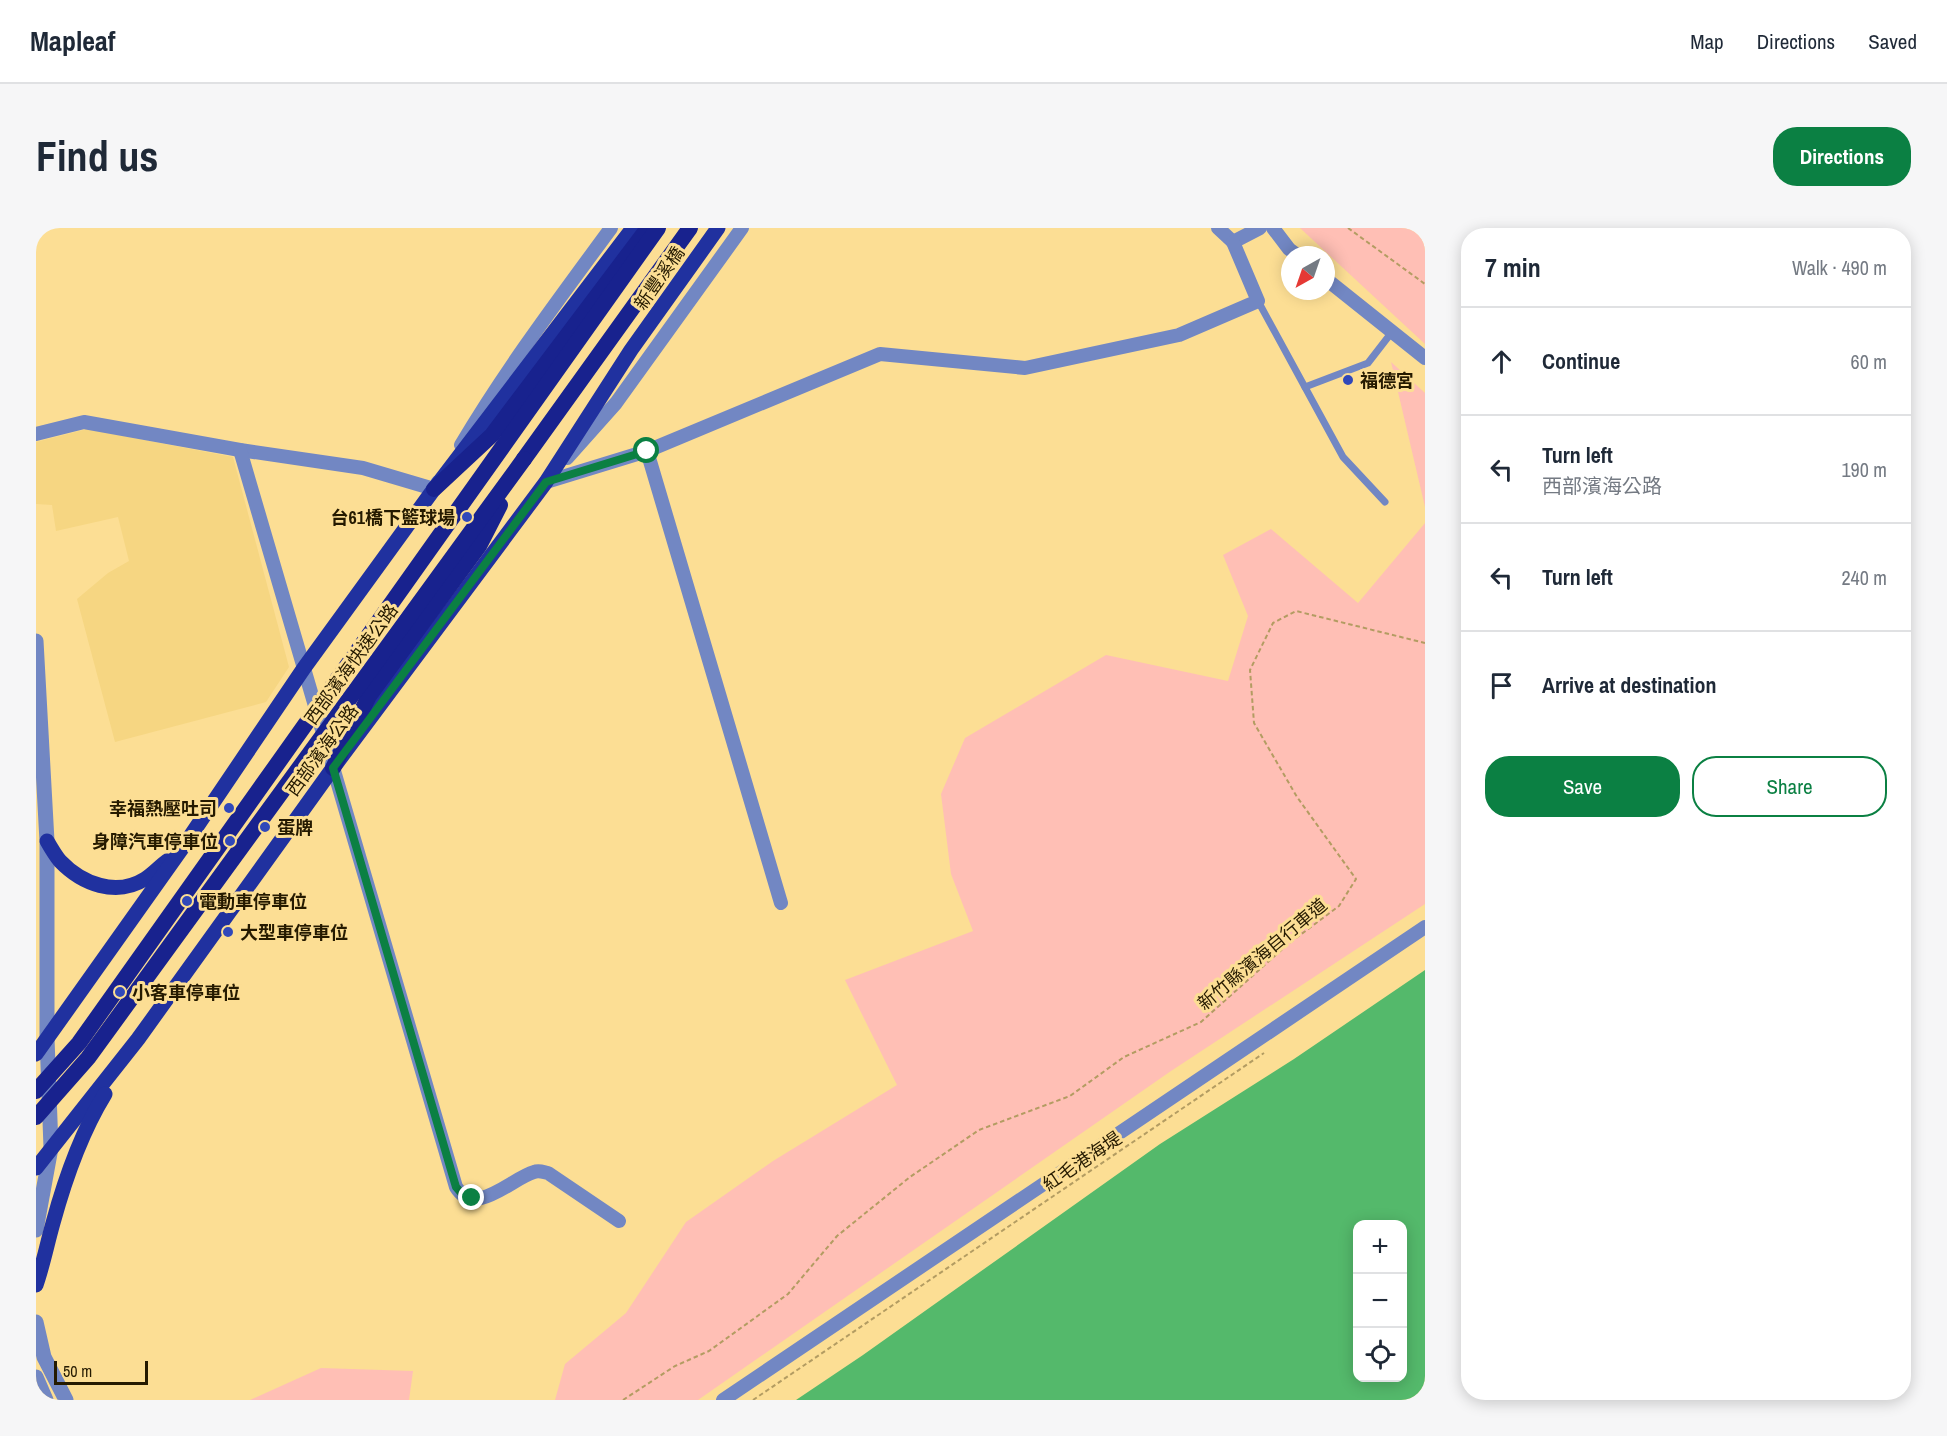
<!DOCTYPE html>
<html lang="en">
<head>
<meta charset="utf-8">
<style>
  body { margin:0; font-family:"Archivo Narrow","Noto Sans TC",sans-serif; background:#f6f6f7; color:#1f2937 }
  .controls { position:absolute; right:18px; bottom:18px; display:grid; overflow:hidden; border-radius:12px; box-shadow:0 3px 15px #0003 }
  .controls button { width:54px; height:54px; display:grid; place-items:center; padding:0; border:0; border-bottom:2px solid #e0e1e3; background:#fff; color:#1f2937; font:30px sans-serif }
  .compass { position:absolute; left:1245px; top:18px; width:54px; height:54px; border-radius:50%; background:#fff; box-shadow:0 3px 15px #0003; rotate:220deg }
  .scale { position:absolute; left:18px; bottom:15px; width:94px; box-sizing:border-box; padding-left:6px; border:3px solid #251a00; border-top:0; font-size:16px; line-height:21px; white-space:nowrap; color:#251a00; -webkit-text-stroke:4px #fcde94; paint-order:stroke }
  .stop { position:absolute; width:18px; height:18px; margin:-14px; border:4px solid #0b8043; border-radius:50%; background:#fff }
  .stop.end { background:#0b8043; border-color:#fff; box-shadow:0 2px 6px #0008 }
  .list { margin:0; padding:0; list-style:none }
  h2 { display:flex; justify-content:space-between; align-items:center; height:78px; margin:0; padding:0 24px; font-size:26px }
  h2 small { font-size:20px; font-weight:400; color:#747a83 }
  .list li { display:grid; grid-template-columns:39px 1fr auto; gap:18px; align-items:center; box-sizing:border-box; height:108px; padding:0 24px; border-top:2px solid #e0e1e3 }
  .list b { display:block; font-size:22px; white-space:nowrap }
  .list p { margin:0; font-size:20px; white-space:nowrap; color:#747a83 }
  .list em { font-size:20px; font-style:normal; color:#747a83 }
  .actions { display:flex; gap:12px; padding:18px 24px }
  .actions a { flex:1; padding:14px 0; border:2px solid #0b8043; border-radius:24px; text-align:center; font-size:21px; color:#0b8043 }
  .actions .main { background:#0b8043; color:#fff }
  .icon { flex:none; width:33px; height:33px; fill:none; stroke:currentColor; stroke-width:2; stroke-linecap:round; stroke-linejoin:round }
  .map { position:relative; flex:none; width:1389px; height:1172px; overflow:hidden; border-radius:24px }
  header { display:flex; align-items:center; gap:36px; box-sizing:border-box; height:84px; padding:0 30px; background:#fff; border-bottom:2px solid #e0e1e3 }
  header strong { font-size:28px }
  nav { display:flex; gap:33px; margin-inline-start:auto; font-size:21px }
  .intro { display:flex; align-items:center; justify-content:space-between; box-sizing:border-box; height:144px; padding:0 36px }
  h1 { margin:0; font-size:42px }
  .button { padding:15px 27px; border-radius:24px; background:#0b8043; color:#fff; font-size:21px; font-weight:700 }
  main { display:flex; gap:36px; padding:0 36px }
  aside { flex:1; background:#fff; border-radius:24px; box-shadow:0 3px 15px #0003 }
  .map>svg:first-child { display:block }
  .built { fill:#f6d682 }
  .green { fill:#ffbfb5 }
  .water { fill:#54b96b; fill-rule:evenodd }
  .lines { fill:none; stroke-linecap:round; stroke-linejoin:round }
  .path { stroke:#b39c62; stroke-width:2; stroke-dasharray:4.5 3; stroke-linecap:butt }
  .service { stroke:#7287c3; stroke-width:7 }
  .minor { stroke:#7287c3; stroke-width:14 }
  .tertiary { stroke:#7287c3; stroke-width:15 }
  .primary { stroke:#20319f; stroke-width:15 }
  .trunk { stroke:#18228e; stroke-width:16 }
  .trunk-bridge { stroke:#18228e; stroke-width:16 }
  .route { stroke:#0b8043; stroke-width:8 }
  .poi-dot { fill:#3048ba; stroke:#fcde94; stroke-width:2 }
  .labels { text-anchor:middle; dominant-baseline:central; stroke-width:6; stroke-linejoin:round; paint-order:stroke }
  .street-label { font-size:18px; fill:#251a00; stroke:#fcde94 }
  .poi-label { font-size:18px; font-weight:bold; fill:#251a00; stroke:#fcde94; text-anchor:start }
</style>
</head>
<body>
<header>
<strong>Mapleaf</strong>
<nav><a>Map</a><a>Directions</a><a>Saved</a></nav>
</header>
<div class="intro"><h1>Find us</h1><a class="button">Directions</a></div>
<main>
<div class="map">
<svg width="1389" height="1172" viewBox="0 0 1389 1172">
  <rect width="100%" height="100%" fill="#fcde94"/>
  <path class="built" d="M 51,201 L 197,229 L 253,439 L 230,474 L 79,514 L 41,371 L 72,345 L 93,333 L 82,289 L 20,303 L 16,277 L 0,276 L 0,214 Z"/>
  <g class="green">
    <path d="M 1264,0 L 1389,0 L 1389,116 Z"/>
    <path d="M 1355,134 L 1389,165 L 1389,279 Z"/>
    <path d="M 1389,295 L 1389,676 L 1135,843 L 662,1172 L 519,1172 L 529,1136 L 590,1085 L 650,994 L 737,933 L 861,857 L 809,752 L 937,703 L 915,646 L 905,566 L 929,510 L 1070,427 L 1192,453 L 1212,388 L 1187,327 L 1235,301 L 1322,375 Z"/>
    <path d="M 285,1140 L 377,1143 L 373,1172 L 214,1172 Z"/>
  </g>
  <path class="water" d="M 1389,742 L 1389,1172 L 760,1172 L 827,1127 L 1124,916 L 1258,831 ZM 1322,996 L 1366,996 L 1366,1150 L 1322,1150 Z"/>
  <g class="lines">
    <g class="path">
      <path d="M 1312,0 L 1389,56"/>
      <path d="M 587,1172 L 639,1138 L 673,1123 L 752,1066 L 801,1008 L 874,949 L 943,902 L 1034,868 L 1088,829 L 1165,794 L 1252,716 L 1303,678 L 1320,651 L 1261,569 L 1218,495 L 1214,442 L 1237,395 L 1260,383 L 1389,415"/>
      <path d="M 717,1172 L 1228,825"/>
    </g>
    <g class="service">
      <path d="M 1222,73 L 1307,229 L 1349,274"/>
      <path d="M 1269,159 L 1332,135 L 1356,104"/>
    </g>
    <g class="minor">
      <path d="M 1182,0 L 1197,14 L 1224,0"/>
      <path d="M 1237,0 L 1253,21 L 1261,27"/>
      <path d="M 1290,51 L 1389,130"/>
      <path d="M 0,206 L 48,194 L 204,222 L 327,240 L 398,261 L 402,254"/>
      <path d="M 425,217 C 470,141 523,71 575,0"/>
      <path d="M 204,222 L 420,959 C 439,990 476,950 498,944 C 503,942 507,944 512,945 L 583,993"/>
      <path d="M 611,223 L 745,675"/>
      <path d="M 531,230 L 580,175 L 706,0"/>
      <path d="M 510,254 L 611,223 L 844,126 L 989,140 L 1143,107 L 1222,73 L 1197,14"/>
      <path d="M 687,1172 L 1389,699"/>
    </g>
    <g class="tertiary">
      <path d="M 0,413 L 11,613 L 11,810 L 15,920 L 0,1002"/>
      <path d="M 0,1094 L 8,1129 L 30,1172"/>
      <path d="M 0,1149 L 10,1172"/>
    </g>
    <g class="primary">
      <path d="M 11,613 C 15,620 19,627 24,633 C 46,656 80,669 109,651 C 117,646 124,638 131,633"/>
      <path d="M 0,826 L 147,619 L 268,440 L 398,261 L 597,0"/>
      <path d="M 0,940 L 102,811 L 297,540 L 510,254 L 595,122 L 682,0"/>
      <path d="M 0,1057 C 7,1037 11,1016 17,995 C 29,951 45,905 69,866"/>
    </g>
    <g class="trunk">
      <path d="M 488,231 L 654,0"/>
      <path d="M 398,261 L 456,207 L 612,0"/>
    </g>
    <g class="trunk-bridge">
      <path d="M 297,540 L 333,468 L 443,318 L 464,277"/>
      <path d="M 0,863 L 43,815 L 622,0"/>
      <path d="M 0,889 L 52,830 L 488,231"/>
    </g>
  </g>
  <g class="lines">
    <path class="route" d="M 436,970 L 428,968 L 420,959 L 297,540 L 510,254 L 611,223"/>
  </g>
  <g class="poi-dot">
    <circle cx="1312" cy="152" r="6"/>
    <circle cx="431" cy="289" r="6"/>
    <circle cx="193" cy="580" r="6"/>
    <circle cx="229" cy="599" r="6"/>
    <circle cx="194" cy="613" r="6"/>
    <circle cx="151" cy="673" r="6"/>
    <circle cx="192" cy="704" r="6"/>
    <circle cx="84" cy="764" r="6"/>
  </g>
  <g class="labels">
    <g class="street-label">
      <text transform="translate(623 50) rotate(-55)">新豐溪橋</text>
      <text transform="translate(315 436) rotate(-54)">西部濱海快速公路</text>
      <text transform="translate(286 522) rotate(-54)">西部濱海公路</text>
      <text transform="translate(1226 726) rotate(-40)">新竹縣濱海自行車道</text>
      <text transform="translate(1046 933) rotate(-34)">紅毛港海堤</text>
    </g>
    <g class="poi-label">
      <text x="1324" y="152">福德宮</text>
      <text x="419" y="289" text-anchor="end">台61橋下籃球場</text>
      <text x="181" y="580" text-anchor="end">幸福熱壓吐司</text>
      <text x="241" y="599">蛋牌</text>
      <text x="182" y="613" text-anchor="end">身障汽車停車位</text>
      <text x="163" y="673">電動車停車位</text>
      <text x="204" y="704">大型車停車位</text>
      <text x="96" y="764">小客車停車位</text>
    </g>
  </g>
</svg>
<div class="controls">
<button>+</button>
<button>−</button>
<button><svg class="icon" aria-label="locate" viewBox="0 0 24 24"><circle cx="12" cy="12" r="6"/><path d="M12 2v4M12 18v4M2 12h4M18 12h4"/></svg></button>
</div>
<svg class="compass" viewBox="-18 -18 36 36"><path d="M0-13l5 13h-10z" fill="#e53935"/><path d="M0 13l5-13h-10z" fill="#747a83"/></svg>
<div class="scale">50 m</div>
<div class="stop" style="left:611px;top:223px"></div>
<div class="stop end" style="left:436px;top:970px"></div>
</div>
<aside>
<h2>7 min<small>Walk · 490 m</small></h2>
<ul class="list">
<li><svg class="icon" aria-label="ahead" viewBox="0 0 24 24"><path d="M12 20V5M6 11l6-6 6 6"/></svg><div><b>Continue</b></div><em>60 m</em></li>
<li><svg class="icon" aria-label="left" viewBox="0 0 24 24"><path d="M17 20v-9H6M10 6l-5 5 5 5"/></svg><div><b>Turn left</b><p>西部濱海公路</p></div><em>190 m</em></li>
<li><svg class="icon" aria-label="left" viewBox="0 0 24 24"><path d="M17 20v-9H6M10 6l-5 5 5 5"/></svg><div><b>Turn left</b></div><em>240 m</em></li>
<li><svg class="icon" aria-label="arrive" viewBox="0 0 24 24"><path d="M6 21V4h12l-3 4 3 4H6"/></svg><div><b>Arrive at destination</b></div></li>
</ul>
<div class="actions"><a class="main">Save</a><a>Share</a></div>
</aside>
</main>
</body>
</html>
